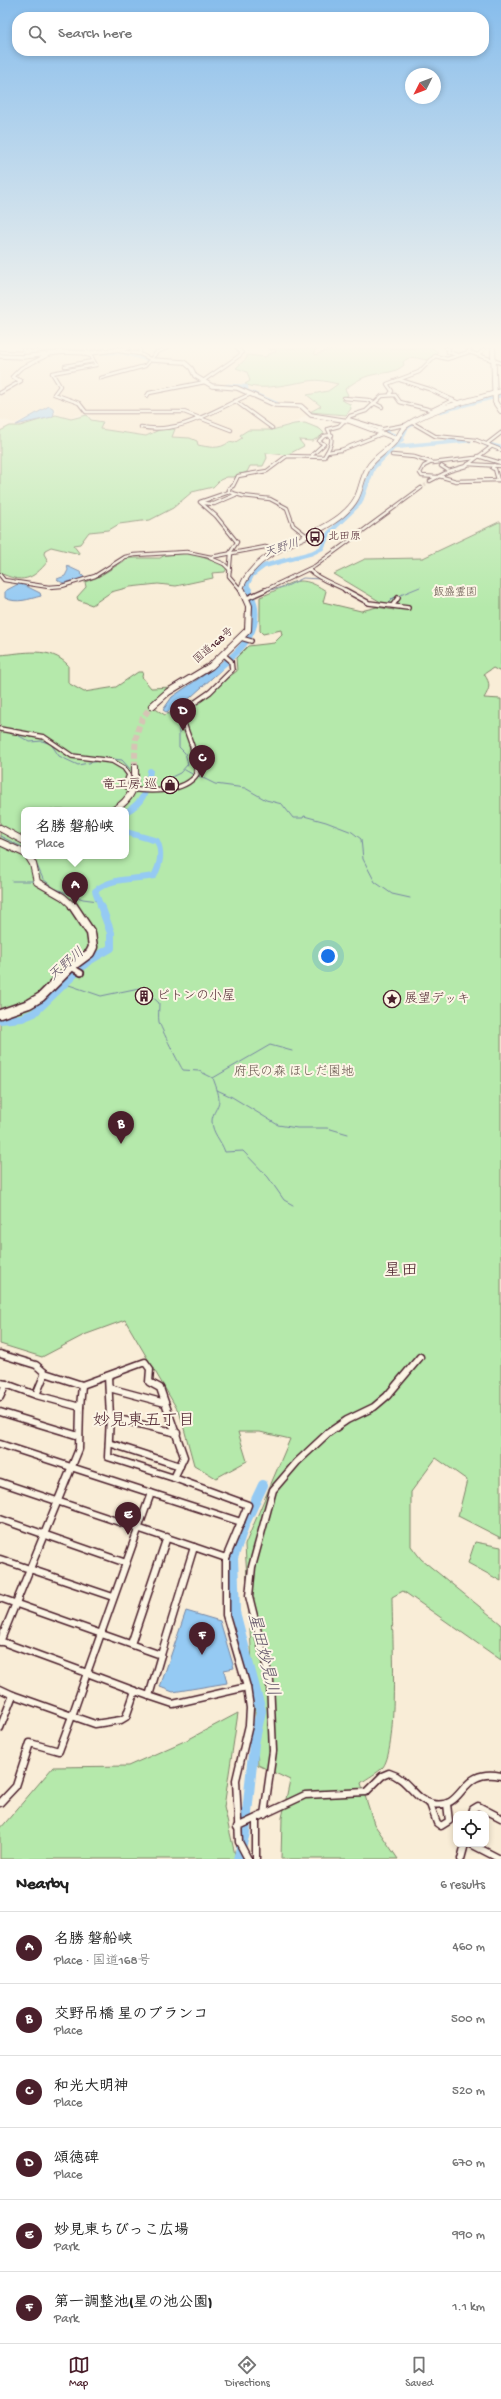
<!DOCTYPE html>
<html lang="en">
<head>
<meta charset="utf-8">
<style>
  body { margin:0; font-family:"Gochi Hand","Klee One",sans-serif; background:#f2f2f2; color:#222 }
  .controls { position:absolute; right:12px; bottom:12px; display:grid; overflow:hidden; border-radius:8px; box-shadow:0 2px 6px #0003 }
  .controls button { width:36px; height:36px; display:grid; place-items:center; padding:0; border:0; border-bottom:1px solid #e0e0e0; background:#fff; color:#222; font:20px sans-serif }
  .compass { position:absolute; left:405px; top:68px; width:36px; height:36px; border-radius:50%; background:#fff; box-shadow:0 2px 6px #0003; rotate:228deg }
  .you { position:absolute; left:328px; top:956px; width:14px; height:14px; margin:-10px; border:3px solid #fff; border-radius:50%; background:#1a73e8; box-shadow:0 0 0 6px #1a73e833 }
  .badge { display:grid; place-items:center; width:26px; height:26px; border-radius:50%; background:#4a1f2b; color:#fff; font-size:13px; font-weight:700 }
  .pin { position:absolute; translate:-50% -33px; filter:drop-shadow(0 1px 2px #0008) }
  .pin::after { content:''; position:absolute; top:21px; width:14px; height:12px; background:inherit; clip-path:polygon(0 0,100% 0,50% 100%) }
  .popup { position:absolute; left:21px; top:807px; width:108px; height:52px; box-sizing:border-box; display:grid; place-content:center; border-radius:8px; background:#fff; filter:drop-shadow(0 1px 3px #0005); font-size:13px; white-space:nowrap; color:#767676 }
  .popup b { font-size:15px; color:#222 }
  .popup::after { content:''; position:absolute; left:50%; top:100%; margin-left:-8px; border:8px solid transparent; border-top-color:#fff }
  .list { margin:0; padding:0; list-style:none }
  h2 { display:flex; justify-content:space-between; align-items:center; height:52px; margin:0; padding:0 16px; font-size:17px }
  h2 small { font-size:13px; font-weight:400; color:#767676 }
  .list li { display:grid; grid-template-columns:26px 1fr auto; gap:12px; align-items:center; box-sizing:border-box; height:72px; padding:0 16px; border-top:1px solid #e0e0e0 }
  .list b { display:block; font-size:15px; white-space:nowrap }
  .list p { margin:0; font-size:13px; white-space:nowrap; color:#767676 }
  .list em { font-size:13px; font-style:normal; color:#767676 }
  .icon { flex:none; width:22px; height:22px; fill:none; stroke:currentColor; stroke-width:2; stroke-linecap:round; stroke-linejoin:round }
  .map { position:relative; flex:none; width:501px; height:1859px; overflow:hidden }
  .search { position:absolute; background:#fff; box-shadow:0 2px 6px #0003; left:12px; right:12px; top:12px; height:44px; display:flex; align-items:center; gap:10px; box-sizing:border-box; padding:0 14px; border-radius:16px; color:#767676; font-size:15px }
  .sheet { height:484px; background:#fff }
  nav { display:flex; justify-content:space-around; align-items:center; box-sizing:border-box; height:56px; border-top:1px solid #e0e0e0; background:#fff; font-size:11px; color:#767676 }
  nav a { display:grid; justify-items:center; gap:2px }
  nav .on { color:#4a1f2b }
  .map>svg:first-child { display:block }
  .built { fill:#f6e3c6 }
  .green { fill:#b5e9ab; stroke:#80846b; fill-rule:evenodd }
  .water { fill:#95caf3; stroke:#7786a3 }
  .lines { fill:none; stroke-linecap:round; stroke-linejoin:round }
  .stream { stroke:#7786a3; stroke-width:1 }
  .river-far3 { stroke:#95caf3; stroke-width:4.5 }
  .river-far2 { stroke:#95caf3; stroke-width:6 }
  .river-far1 { stroke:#95caf3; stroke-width:8 }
  .river { stroke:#95caf3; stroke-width:10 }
  .street-tunnel { stroke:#d6c4b5; stroke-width:2.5; stroke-dasharray:2.5 1.5; stroke-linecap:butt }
  .highway-tunnel { stroke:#d6c4b5; stroke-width:6; stroke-dasharray:6 3; stroke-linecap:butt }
  .street-far3-casing { stroke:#4a1f2b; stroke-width:4.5 }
  .street-far2-casing { stroke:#4a1f2b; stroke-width:6 }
  .street-far1-casing { stroke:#4a1f2b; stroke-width:8 }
  .street-casing { stroke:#4a1f2b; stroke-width:9 }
  .secondary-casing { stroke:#4a1f2b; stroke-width:5.5 }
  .highway-far2-casing { stroke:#4a1f2b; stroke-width:6 }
  .highway-far1-casing { stroke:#4a1f2b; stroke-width:8 }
  .highway-casing { stroke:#4a1f2b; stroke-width:11 }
  .street-far3 { stroke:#fcf5e5; stroke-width:2.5 }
  .street-far2 { stroke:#fcf5e5; stroke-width:3.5 }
  .street-far1 { stroke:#fcf5e5; stroke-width:4.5 }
  .street { stroke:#fcf5e5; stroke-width:6 }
  .secondary { stroke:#fcf5e5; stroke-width:3.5 }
  .highway-far2 { stroke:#fcf5e5; stroke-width:4.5 }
  .highway-far1 { stroke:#fcf5e5; stroke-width:6 }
  .highway { stroke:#fcf5e5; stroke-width:8 }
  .labels { text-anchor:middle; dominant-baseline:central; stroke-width:4; stroke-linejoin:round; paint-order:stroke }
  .far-poi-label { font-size:11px; fill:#4a1f2b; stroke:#fcf5e5; text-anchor:start }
  .far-park-label { font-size:11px; fill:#65524b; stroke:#fcf5e5 }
  .far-street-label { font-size:11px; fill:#4a1f2b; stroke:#fcf5e5 }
  .far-water-label { font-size:12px; font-style:italic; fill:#605267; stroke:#fcf5e5 }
  .poi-label { font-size:13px; fill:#4a1f2b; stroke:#fcf5e5; text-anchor:start }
  .park-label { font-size:13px; fill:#65524b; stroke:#fcf5e5 }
  .water-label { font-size:14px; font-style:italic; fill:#605267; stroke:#fcf5e5 }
  .near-neighbourhood-label { font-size:17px; fill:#4a1f2b; stroke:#fcf5e5 }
  .near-water-label { font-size:17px; font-style:italic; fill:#605267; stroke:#fcf5e5 }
</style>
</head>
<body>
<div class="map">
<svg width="501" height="1859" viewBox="0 0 501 1859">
  <rect width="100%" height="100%" fill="#f9edd7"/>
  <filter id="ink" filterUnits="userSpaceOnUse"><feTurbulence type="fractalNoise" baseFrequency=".025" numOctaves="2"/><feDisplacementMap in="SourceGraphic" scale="8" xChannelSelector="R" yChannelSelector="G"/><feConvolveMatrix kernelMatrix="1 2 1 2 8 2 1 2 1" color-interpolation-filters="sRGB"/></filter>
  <g filter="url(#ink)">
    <path class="built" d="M 91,348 L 236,348 L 238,351 L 246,355 L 246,358 L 235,368 L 246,373 L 249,381 L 244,384 L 252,388 L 261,386 L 290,386 L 310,381 L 338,384 L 328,390 L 307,395 L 321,406 L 297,421 L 271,430 L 248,430 L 239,435 L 242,438 L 234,443 L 228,442 L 224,445 L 210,447 L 197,444 L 197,441 L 190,438 L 173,437 L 175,429 L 159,430 L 146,436 L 100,429 L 105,422 L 93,419 L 88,414 L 77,415 L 70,418 L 57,414 L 55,407 L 51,406 L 15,423 L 0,419 L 0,357 L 78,353 L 81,350 Z"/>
    <g class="green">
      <path d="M 270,348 L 320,348 L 314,351 L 315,355 L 335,348 L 432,348 L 438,352 L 427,360 C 418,359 411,354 403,362 L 404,365 C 394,374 384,372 372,375 C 362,377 353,383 345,389 L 348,395 L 341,400 L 350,404 L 351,409 L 346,415 L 310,412 L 321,406 L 307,395 L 328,391 L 338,384 C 328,382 319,379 309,381 C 293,383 259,392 245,384 L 250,381 L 247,372 L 236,368 L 247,358 L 247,355 L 266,357 L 268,354 L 276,352 L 276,350 L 269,350 Z"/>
      <path d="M 56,415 L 71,419 L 87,415 L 91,420 L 103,422 L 100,429 L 146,436 L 159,430 L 175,429 L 172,437 L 190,438 L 197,441 L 198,445 C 208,447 220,450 229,442 L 234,443 L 242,438 L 240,435 L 248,430 L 272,430 L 294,424 L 305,423 L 320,429 L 325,434 L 312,441 L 299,440 L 304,446 L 287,455 L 266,453 L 267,458 L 263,466 L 250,466 L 247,472 L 234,477 L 227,477 L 220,480 L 213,487 L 192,492 L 173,508 L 150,520 L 119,524 L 109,530 L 89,532 L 80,544 L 73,545 L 80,554 L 51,547 L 45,550 L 44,554 L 48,561 C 32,581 22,583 0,573 L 0,431 L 10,426 L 20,426 Z"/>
      <path d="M 499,522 L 501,522 L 501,672 L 493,668 L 484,674 C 491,684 490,688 484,698 L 501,699 L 501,1538 L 458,1516 L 467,1480 L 436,1458 L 411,1492 L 411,1546 L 421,1559 L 501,1624 L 501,1660 L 403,1591 L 392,1597 C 392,1628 399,1746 383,1767 C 378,1773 367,1778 361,1783 L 374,1824 L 398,1859 L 281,1859 L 282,1818 L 290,1780 L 258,1765 L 245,1545 L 290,1439 L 260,1432 L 238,1432 L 247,1461 L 216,1478 L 194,1465 L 180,1414 L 125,1320 L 84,1335 L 42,1357 L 0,1344 L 0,655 C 24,653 50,646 68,665 L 68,683 L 84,692 L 116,687 L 138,672 L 143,672 L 142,677 L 151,688 L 172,687 L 149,705 L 165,715 L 174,711 L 187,710 L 213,692 L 219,684 L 237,671 L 236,658 L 248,646 L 274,643 L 282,635 L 281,630 L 263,634 L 260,631 L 260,597 C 289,587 295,570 326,591 L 323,602 L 361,611 L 377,607 L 394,610 L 334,574 L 365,559 L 423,558 ZM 24,810 L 126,810 L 126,856 L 24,856 Z"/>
      <path d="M 191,553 L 219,563 L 227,568 L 225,572 L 212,573 L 213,578 L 176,586 L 158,584 L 130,587 L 111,592 L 92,605 L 78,600 L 77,597 L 86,587 L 85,582 L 98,577 L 129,558 L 160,558 L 165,555 Z"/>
      <path d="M 475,1542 L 501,1547 L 501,1581 L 468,1563 Z"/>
      <path d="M 238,1713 L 224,1807 L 236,1859 L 0,1859 L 0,1829 L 53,1767 L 128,1766 L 189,1739 Z"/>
    </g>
    <g class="water">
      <path d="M 49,406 L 53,408 L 54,414 L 52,417 L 16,425 Z"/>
      <path d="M 67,566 L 82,573 L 81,574 L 84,577 C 75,581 64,587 57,579 L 65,576 L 68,570 Z"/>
      <path d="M 20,583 L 40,593 L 41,596 C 29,599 17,604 5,598 L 5,591 Z"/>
      <path d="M 217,666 L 223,668 L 181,706 L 166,712 L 163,710 L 172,697 Z"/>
      <path d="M 186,1611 L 220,1621 L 234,1668 L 224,1670 L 227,1683 L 173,1692 L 160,1687 Z"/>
    </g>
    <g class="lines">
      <g class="stream">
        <path d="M 327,580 L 354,593"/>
        <path d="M 266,591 L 287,586 L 303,578 L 320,579"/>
        <path d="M 387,604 L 393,598 L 420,587"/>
        <path d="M 14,733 L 30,742 L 42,741 L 51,744 L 59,756 L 78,765 L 99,761"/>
        <path d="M 105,758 L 122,760 L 130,769"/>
        <path d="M 185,770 L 194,775"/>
        <path d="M 199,776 L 215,784 L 245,788 L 266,800 L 282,804 L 293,818 L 303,818 L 304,816 L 326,822 L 352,832 L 361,839 L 363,859 L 375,882 L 392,894 L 410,898"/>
        <path d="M 143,779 L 149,779"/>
        <path d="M 161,782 L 180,773 L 188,764 L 185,753 L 179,747 L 179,726 L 168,713"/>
        <path d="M 149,784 L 154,783"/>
        <path d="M 0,836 L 24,848"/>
        <path d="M 33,856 L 43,879 L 53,887"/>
        <path d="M 12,881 L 35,881"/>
        <path d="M 51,887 L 83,899 L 98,901"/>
        <path d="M 66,984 L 101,996 L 139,988 L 145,990 L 159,1003 C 159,1009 158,1017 159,1022 C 160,1026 181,1068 183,1070 L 199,1071 L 213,1078 C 215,1084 219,1093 219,1100 C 219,1107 212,1113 212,1121 C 212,1133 221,1140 225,1152 L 243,1151 L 268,1177 L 284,1200 L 293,1205"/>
        <path d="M 213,1078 L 270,1045 L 292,1051"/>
        <path d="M 217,1090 L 232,1097 L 278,1125 L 297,1128 L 327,1128 L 348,1134"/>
      </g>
      <g class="river-far3">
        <path d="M 86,353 L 122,352 L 154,361"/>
        <path d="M 227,386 L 246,387 L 246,391 L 277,404"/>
        <path d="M 440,411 L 501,395"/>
        <path d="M 374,427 L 402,439"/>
        <path d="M 486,444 L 501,448"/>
        <path d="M 395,447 L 472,440"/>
        <path d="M 250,591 L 247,585 L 252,575 L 264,566 L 312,553 L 322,548 L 329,533 L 360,503 L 373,468 L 401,440 L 406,428 L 412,424"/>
      </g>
      <g class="river-far2">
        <path d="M 214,672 C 242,650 268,627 249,590"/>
        <path d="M 126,812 C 144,802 147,791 150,771"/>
        <path d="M 101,907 L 95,891 C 112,877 133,880 154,876 C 160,865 163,853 157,841 L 126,832"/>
      </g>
      <path class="river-far1" d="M 0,1020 L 22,1018 L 34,1013 L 87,962 L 111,948 L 111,933 L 101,906"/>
      <path class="river" d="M 238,1859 L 245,1833 L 254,1744 L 261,1711 L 235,1612 L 233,1558 L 245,1523 L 263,1485"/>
      <path class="street-tunnel" d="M 421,488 L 430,481"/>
      <path class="highway-tunnel" d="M 135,767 C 135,742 134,725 152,706"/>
      <defs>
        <g id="street-far3">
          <path d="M 31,348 L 39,348"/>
          <path d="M 140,348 L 140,354 L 152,360"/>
          <path d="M 327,348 L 333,348"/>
          <path d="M 446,348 L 449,349 L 448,352 L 457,355"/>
          <path d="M 468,348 L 470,348 L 469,352"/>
          <path d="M 119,351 L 140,354"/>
          <path d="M 0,352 L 22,353 L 24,348"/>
          <path d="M 84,352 L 84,354 L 91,356 L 96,365 L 52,373 L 60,386 L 54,394 L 79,403 L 86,412 L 184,412 L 231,430"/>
          <path d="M 478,355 L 485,348"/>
          <path d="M 65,366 L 93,361"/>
          <path d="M 101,378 L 145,366 L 157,352 L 167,348"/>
          <path d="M 400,380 L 429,389 L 461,404"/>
          <path d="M 203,381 L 239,356 L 242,353 L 237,348"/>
          <path d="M 0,393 L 21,381 L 12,377 L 21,368 L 52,353"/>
          <path d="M 390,394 L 392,391 L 387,384 L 419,372 L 435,356 L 447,359 L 469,352 L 501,363"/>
          <path d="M 147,396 L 149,393 L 205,382"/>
          <path d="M 344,398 L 368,400 L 382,407"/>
          <path d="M 235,401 L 272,428"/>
          <path d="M 432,410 L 453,400"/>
          <path d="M 348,419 L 381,429"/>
          <path d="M 347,420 L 350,416 L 366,411 L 382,396 L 395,395 L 400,402 L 435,411"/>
          <path d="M 411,422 L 435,436 L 476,440 L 501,450"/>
          <path d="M 141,427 C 181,435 215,409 251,394"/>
          <path d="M 378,430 L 405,425"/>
          <path d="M 488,443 L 501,433"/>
          <path d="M 327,452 L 341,450 L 384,433"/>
          <path d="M 312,455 L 324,444 L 319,441 L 324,436 L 332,435"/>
          <path d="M 392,455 L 414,457 L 433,463 L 475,458"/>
          <path d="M 478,456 L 501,463"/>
          <path d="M 430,463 L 424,466 L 420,473 L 422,476 L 437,477"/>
          <path d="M 468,464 L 501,466"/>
          <path d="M 494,465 L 492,468 L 495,469 L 498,480"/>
          <path d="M 441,466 L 449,471"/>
          <path d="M 439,476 L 456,481 L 501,480"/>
          <path d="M 430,481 L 449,471 L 466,466 L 491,447"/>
          <path d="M 229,492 L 229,488 L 233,486 L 238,476 L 267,471 L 287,456 L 324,457 C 330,447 335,440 328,429 L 339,426 L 345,420"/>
          <path d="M 202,503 L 214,504 L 235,495"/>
          <path d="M 230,553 L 237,542 L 216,516 L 200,502 L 229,492 L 243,496 L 270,499 L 287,508 L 293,525 L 307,536"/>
          <path d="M 231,553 L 229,576 L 241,590"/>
          <path d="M 210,558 L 224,564 L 230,570"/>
          <path d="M 309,570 C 321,581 333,583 347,591"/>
          <path d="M 0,575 L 4,580 L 49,587 L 62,586 L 95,576 L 125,557 L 134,555 L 187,552 L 211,557 L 265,547 L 277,551"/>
          <path d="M 263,591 L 315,566 L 421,488"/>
        </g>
        <g id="street-far2">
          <path d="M 345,590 L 369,603 L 408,608"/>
          <path d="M 245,599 L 265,590"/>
          <path d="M 393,605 L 398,598"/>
          <path d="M 241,638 L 251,641"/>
          <path d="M 0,729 L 44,737 L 72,756 L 112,761 L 124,768 L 129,775 L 125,785 L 129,789 C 150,792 184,793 197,774 L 192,746 L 181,715 L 187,708 L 210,692 L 232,670 L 231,661 L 224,655"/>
        </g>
        <path id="street-far1" d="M 71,967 L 81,973"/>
        <g id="street">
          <path d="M 0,1354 L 36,1365 L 45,1373 L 82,1385 L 145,1362 L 150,1369 L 149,1382 L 160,1388 L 184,1457 L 174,1478 L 248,1505 L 226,1558 L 194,1547 L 161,1655"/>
          <path d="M 108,1376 L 110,1417 L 108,1457 L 174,1478"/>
          <path d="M 0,1383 L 6,1384 L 0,1397"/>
          <path d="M 6,1384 L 36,1395 L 45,1373"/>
          <path d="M 109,1388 L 165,1403"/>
          <path d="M 36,1395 L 80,1407 L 82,1385"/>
          <path d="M 0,1412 L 79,1436"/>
          <path d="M 110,1417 L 177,1433"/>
          <path d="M 109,1443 L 180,1466"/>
          <path d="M 0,1444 L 151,1493 L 87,1673 L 0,1641"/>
          <path d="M 0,1482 L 194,1547"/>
          <path d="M 151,1493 L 241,1522"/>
          <path d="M 0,1519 L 126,1563"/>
          <path d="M 226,1558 L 226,1615 L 247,1687 L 250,1708 L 249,1725 L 236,1780 L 239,1842 L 248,1859"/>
          <path d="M 0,1559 L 113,1597"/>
          <path d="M 0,1598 L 161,1655 L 149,1696 L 135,1691"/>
          <path d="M 0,1642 L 79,1449 L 80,1407"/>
          <path d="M 131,1644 L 167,1537"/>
          <path d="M 87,1673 L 135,1691 L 126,1717 L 121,1720 L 95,1724 L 72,1716 Z"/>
          <path d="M 0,1689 L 13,1695 L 0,1728"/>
          <path d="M 13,1695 L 72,1716"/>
          <path d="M 149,1696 L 173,1704 L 247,1687"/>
          <path d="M 0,1803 L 16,1786 L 30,1743 L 59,1751 L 72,1716"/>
          <path d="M 430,1804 L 437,1823 L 441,1826 L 449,1821 L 447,1804"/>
          <path d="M 472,1814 L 473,1809 L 478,1806 L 501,1818"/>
          <path d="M 264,1815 L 273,1751 L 270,1681 L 249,1596 L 252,1567 L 273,1490 L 297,1462 L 328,1433 L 347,1420 L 374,1407 L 387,1396 L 420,1357"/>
          <path d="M 256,1819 L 256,1859"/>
          <path d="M 237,1827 L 305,1795 L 366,1792 L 382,1776 L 389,1773 C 408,1778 415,1801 433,1804 C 466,1810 458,1767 501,1776"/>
          <path d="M 471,1844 L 500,1859"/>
          <path d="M 461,1859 L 465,1844"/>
        </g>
        <g id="secondary">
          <path d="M 0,356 L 23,357 L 64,352 L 91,353 L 128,348"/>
          <path d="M 152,360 L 184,362 L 191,368 L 195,376 L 212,386 L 237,388 L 275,405 L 301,406 L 311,415 L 349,421 L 397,439"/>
        </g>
        <g id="highway-far2">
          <path d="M 493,348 L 495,402 L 501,411"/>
          <path d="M 242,591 L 241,588 C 258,546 310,542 342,515 C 364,496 357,488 368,468 C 375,456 388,451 396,440 C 400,435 401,429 407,425 C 435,406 470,402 501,391"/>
        </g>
        <g id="highway-far1">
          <path d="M 152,706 L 168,692 L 211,666 L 248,630 L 249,606 L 242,590"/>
          <path d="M 114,810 C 132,799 136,787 135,767"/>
          <path d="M 0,828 L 24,841"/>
          <path d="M 0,842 L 24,853"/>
          <path d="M 28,856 L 33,864 L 37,882 L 63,897 L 74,907"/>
        </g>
        <path id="highway" d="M 0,1014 L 29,1004 L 41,997 L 71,967 L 90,953 L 93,947 L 91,933 L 73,906"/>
      </defs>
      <use href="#street-far3" class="street-far3-casing"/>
      <use href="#street-far2" class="street-far2-casing"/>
      <use href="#street-far1" class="street-far1-casing"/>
      <use href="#street" class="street-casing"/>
      <use href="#secondary" class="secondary-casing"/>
      <use href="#highway-far2" class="highway-far2-casing"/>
      <use href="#highway-far1" class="highway-far1-casing"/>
      <use href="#highway" class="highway-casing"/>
      <use href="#street-far3" class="street-far3"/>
      <use href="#street-far2" class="street-far2"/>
      <use href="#street-far1" class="street-far1"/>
      <use href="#street" class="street"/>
      <use href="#secondary" class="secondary"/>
      <use href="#highway-far2" class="highway-far2"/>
      <use href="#highway-far1" class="highway-far1"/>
      <use href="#highway" class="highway"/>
    </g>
  </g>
  <linearGradient id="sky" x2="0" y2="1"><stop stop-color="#87bdec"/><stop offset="0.57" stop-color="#fcf7ed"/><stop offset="1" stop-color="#fcf7ed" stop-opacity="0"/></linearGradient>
  <rect width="501" height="608" fill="url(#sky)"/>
  <defs>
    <symbol id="bus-ring" viewBox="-11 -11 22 22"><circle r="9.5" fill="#fcf5e5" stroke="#4a1f2b" stroke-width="1.5"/><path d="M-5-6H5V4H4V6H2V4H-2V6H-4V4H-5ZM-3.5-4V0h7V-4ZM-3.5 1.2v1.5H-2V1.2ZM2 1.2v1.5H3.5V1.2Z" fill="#4a1f2b"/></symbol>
    <symbol id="shop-ring" viewBox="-11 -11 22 22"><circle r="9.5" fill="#fcf5e5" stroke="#4a1f2b" stroke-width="1.5"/><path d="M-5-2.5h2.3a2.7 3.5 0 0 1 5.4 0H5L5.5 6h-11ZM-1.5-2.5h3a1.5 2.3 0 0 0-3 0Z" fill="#4a1f2b"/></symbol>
    <symbol id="building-ring" viewBox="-11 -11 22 22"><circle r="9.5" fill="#fcf5e5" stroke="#4a1f2b" stroke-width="1.5"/><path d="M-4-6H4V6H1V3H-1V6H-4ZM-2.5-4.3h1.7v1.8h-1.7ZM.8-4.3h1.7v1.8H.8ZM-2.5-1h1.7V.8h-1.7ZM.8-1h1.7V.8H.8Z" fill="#4a1f2b"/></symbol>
    <symbol id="sight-ring" viewBox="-11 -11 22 22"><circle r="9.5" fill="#fcf5e5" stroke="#4a1f2b" stroke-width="1.5"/><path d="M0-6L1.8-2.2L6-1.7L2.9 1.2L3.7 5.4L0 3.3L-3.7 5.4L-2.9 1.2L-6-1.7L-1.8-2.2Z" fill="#4a1f2b"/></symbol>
  </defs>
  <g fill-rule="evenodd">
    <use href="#bus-ring" x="305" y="527" width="20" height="20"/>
    <use href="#shop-ring" x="160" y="775" width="20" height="20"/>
    <use href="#building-ring" x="134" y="986" width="20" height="20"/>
    <use href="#sight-ring" x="382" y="989" width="20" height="20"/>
  </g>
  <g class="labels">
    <g class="far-poi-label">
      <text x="328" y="537">北田原</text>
    </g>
    <g class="far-park-label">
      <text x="455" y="593">飯盛霊園</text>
    </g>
    <g class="far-street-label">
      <text transform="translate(214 646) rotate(-41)">国道168号</text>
    </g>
    <g class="far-water-label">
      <text transform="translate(282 549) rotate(-18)">天野川</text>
    </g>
    <g class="poi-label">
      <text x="157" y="785" text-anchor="end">竜工房 巡</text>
      <text x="157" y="996">ピトンの小屋</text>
      <text x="405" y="999">展望デッキ</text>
    </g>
    <g class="park-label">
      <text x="294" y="1072">府民の森 ほしだ園地</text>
    </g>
    <g class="water-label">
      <text transform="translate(67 965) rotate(-41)">天野川</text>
    </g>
    <g class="near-neighbourhood-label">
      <text x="401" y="1272">星田</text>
      <text x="144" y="1422">妙見東五丁目</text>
    </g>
    <g class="near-water-label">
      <text transform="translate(262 1655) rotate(76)">星田妙見川</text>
    </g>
  </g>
</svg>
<div class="controls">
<button><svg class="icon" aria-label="locate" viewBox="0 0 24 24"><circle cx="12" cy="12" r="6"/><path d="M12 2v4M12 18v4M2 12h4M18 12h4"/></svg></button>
</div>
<svg class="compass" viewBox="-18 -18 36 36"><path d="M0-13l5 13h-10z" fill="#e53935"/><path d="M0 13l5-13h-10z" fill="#767676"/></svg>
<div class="you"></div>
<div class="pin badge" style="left:75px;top:905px">A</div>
<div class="popup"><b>名勝 磐船峡</b>Place</div>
<div class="pin badge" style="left:121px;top:1144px">B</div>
<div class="pin badge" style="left:202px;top:778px">C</div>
<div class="pin badge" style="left:183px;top:731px">D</div>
<div class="pin badge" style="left:128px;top:1535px">E</div>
<div class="pin badge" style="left:202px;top:1655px">F</div>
<div class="search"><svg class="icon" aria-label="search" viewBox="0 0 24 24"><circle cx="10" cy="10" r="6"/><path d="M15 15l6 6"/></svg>Search here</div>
</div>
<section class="sheet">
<h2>Nearby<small>6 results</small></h2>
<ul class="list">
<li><span class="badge">A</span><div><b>名勝 磐船峡</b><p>Place · 国道168号</p></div><em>460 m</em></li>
<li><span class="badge">B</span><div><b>交野吊橋 星のブランコ</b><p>Place</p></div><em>500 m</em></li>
<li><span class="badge">C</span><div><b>和光大明神</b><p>Place</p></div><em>520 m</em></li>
<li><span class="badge">D</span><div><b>頌徳碑</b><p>Place</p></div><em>670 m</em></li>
<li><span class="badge">E</span><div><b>妙見東ちびっこ広場</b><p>Park</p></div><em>990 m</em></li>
<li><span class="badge">F</span><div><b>第一調整池(星の池公園)</b><p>Park</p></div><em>1.1 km</em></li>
</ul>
</section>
<nav>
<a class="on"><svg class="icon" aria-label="map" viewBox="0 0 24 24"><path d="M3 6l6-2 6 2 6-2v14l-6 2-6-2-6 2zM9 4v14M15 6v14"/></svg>Map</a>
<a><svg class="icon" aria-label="directions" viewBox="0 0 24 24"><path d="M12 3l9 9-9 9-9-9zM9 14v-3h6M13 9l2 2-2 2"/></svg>Directions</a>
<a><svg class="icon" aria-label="saved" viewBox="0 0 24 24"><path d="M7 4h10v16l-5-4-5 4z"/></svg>Saved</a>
</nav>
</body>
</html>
